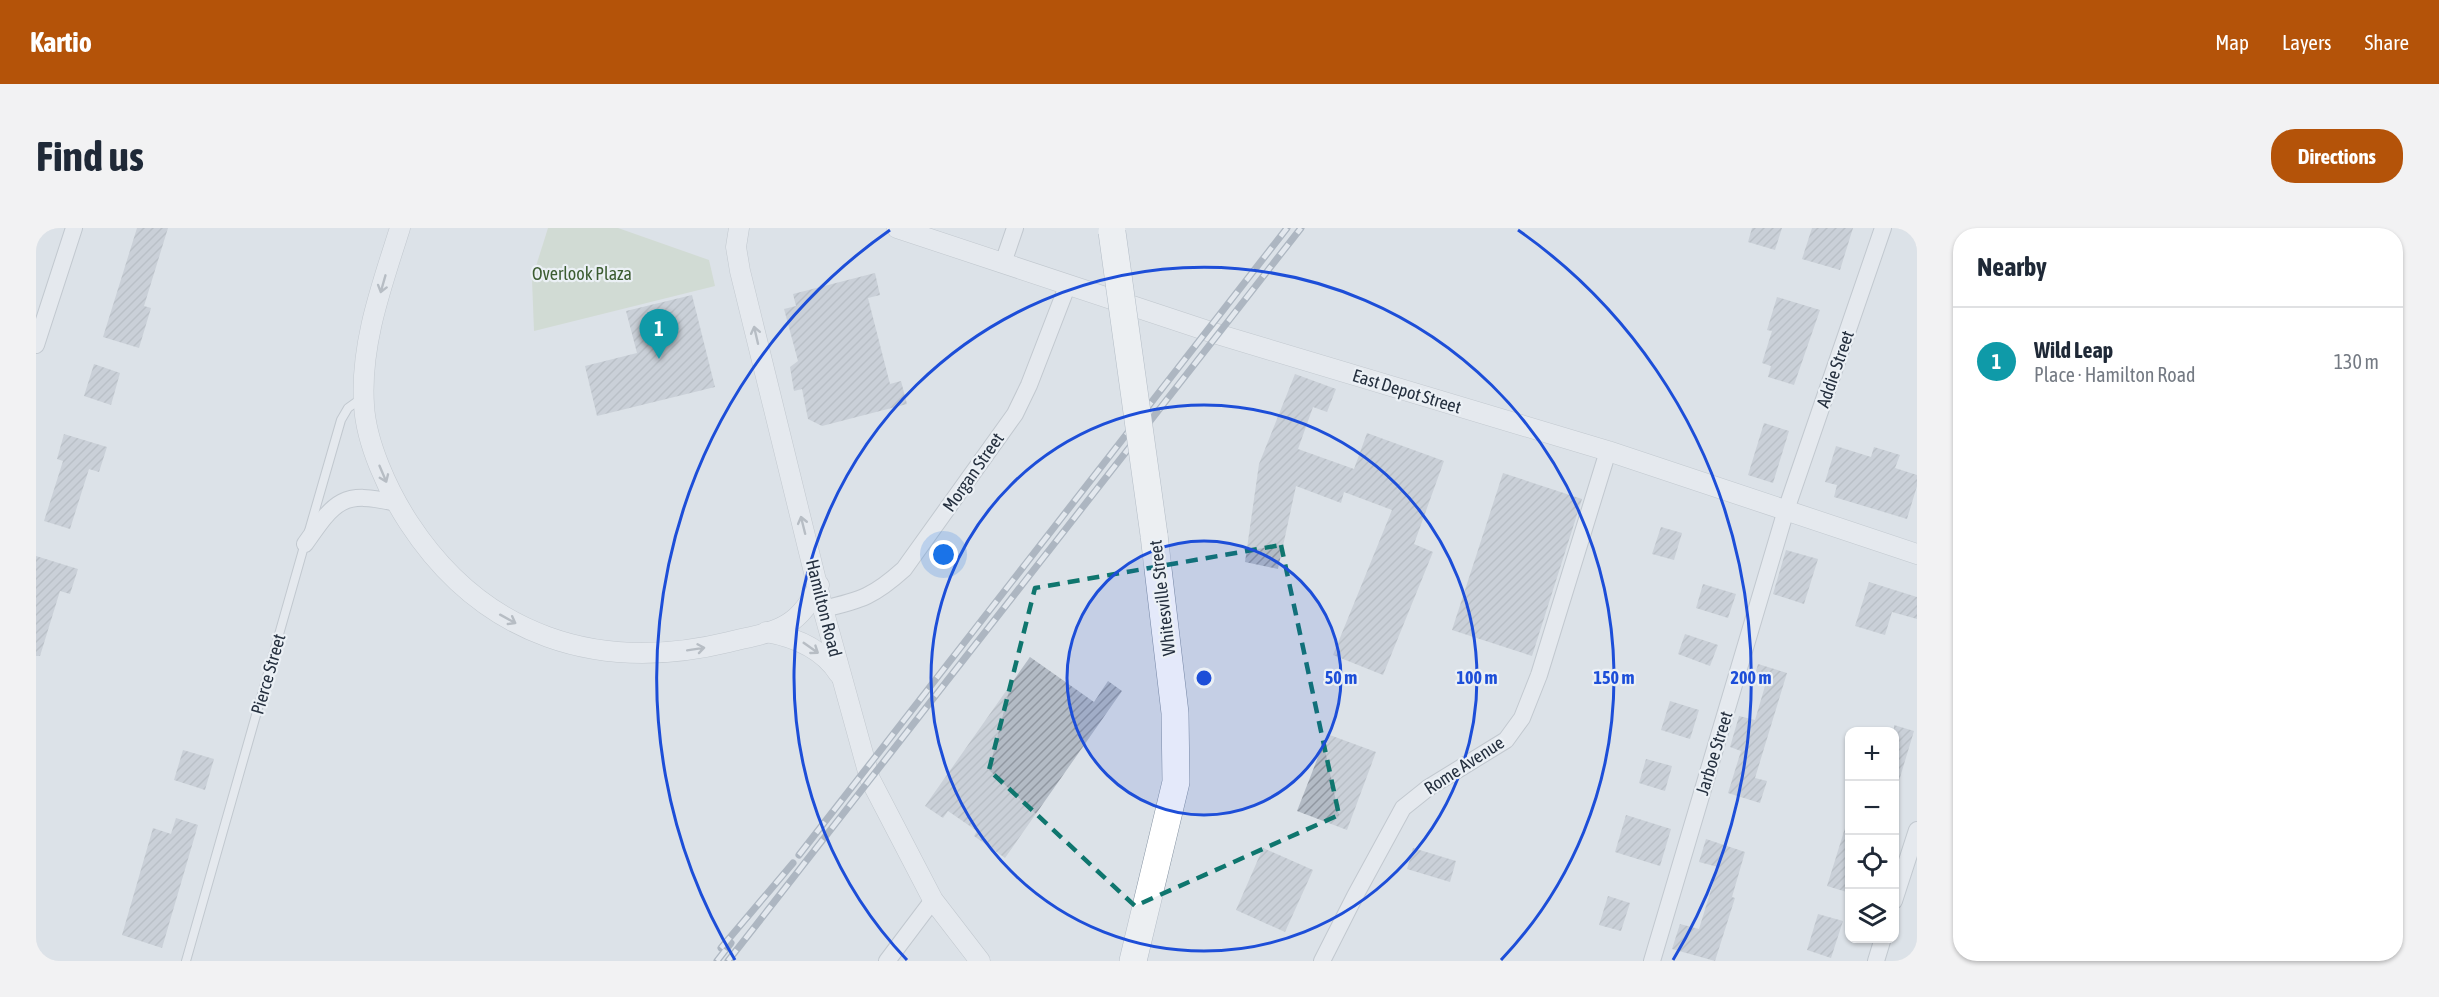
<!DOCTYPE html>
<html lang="en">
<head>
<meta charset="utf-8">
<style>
  body { margin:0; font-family:"Asap Condensed",sans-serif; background:#f2f2f3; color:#1f2937 }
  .controls { position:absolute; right:18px; bottom:18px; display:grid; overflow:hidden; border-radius:12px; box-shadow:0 2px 4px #0004 }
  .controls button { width:54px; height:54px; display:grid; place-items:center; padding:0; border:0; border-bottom:2px solid #e0e1e3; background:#fff; color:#1f2937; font:30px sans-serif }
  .you { position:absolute; left:908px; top:327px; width:21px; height:21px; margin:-15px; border:4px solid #fff; border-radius:50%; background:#1a73e8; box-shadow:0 0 0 9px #1a73e833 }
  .badge { display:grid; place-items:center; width:39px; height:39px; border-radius:50%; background:#b45309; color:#fff; font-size:20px; font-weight:700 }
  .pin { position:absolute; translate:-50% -50px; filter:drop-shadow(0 2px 3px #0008) }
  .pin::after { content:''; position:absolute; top:32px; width:21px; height:18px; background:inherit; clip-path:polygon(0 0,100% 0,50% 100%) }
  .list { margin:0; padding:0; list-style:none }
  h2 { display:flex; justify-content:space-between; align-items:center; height:78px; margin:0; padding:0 24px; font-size:26px }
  h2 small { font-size:20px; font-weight:400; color:#747a83 }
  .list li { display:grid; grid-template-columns:39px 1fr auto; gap:18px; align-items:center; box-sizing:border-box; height:108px; padding:0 24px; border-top:2px solid #e0e1e3 }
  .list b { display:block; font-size:22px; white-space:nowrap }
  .list p { margin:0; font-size:20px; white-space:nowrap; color:#747a83 }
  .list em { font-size:20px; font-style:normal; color:#747a83 }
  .icon { flex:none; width:33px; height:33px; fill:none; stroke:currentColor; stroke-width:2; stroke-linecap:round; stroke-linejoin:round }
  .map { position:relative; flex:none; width:1881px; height:733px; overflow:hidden; border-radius:24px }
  header { display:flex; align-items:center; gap:36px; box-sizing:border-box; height:84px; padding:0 30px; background:#b45309; color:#fff }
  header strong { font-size:28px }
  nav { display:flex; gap:33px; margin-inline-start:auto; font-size:21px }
  .intro { display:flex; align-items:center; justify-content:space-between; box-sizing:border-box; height:144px; padding:0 36px }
  h1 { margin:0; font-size:42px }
  .button { padding:15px 27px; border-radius:24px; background:#b45309; color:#fff; font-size:21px; font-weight:700 }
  main { display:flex; gap:36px; padding:0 36px }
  aside { flex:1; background:#fff; border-radius:24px; box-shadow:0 2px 4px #0004 }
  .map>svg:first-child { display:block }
  .green { fill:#c4d2bc }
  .building { fill:url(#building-hatch) }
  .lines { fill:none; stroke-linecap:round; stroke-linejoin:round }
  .service-casing { stroke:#a1a9b2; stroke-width:10 }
  .minor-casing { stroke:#a1a9b2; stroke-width:18 }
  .tertiary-casing { stroke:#a1a9b2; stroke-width:21 }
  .trunk-casing { stroke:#8290a0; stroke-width:28 }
  .service { stroke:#eff2f6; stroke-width:8 }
  .minor { stroke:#eff2f6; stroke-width:16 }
  .tertiary { stroke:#eff2f6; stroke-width:20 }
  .trunk { stroke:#fff; stroke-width:27 }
  .rail-casing { stroke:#748293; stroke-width:7 }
  .rail { stroke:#ebf0f5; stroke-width:4.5; stroke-dasharray:14; stroke-linecap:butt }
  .trunk-bridge-casing { stroke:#8290a0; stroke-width:28; stroke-linecap:butt }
  .trunk-bridge { stroke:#fff; stroke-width:27 }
  .oneway { stroke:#8a919a }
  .marked { fill:none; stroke:#0f766e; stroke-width:4.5; stroke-dasharray:12 8; stroke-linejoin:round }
  .ring { fill:none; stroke:#1d4ed8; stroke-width:3 }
  .labels { text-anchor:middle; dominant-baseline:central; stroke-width:4.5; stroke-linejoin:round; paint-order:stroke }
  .park-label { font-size:18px; fill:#3c5c31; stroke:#ebf0f5 }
  .street-label { font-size:18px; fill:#25303f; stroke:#ebf0f5 }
  .centre { fill:#1d4ed8; stroke:#ebf0f5; stroke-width:3 }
  .ring-label { font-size:18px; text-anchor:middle; font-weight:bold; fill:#1d4ed8; stroke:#ebf0f5; stroke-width:4.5; stroke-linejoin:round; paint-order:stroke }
</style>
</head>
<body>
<header>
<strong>Kartio</strong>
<nav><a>Map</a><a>Layers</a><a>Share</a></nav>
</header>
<div class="intro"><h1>Find us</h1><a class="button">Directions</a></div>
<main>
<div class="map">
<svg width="1881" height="733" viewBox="0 0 1881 733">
  <defs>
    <pattern id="building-hatch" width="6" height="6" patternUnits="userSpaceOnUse" patternTransform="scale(1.5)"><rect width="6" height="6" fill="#b3bbc5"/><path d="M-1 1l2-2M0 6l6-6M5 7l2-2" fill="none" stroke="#9198a1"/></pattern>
  </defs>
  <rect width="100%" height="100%" fill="#dce2e8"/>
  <path class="green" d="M 512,0 L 582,0 L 673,32 L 679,58 L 498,103 L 496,51 Z"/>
  <g class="building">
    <path d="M 101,0 L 132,0 L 108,78 L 115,80 L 103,120 L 67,109 Z"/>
    <path d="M 1716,0 L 1746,0 L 1739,22 L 1712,14 Z"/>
    <path d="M 1776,0 L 1817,0 L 1804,42 L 1766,31 Z"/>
    <path d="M 839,45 L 844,67 L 832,70 L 854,156 L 865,153 L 871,176 L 786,198 L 772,191 L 766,161 L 758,163 L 754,139 L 762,133 L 748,81 L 760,78 L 757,66 Z"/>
    <path d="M 656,67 L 679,159 L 561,188 L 549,138 L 601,125 L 590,83 Z"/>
    <path d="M 1741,69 L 1784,82 L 1758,157 L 1732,149 L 1735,138 L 1726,135 L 1736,103 L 1731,102 Z"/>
    <path d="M 58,136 L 84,145 L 75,177 L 48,168 Z"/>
    <path d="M 1259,146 L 1300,161 L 1291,184 L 1277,179 L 1262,221 L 1318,241 L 1331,205 L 1408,233 L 1378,316 L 1397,324 L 1347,447 L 1297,427 L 1356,282 L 1308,264 L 1305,275 L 1260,258 L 1242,341 L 1209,334 L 1223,236 Z"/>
    <path d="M 1728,195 L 1753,203 L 1737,255 L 1712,247 Z"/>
    <path d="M 28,206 L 71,219 L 63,244 L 53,241 L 34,301 L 8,293 L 27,233 L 21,231 Z"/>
    <path d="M 1800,218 L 1835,229 L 1838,219 L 1864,227 L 1859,240 L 1881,247 L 1881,258 L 1871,291 L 1798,269 L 1801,257 L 1789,254 Z"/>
    <path d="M 1467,245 L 1546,271 L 1496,428 L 1416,402 Z"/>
    <path d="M 1625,299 L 1646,305 L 1638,332 L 1616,326 Z"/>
    <path d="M 1750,322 L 1782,331 L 1768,376 L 1737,366 Z"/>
    <path d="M 0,328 L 42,341 L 34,366 L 24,363 L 4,428 L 0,428 Z"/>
    <path d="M 1833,354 L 1881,369 L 1881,391 L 1856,384 L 1849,407 L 1819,398 Z"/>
    <path d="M 1667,356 L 1700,366 L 1692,390 L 1660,380 Z"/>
    <path d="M 1649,406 L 1682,417 L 1674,438 L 1642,426 Z"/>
    <path d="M 994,429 L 1058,474 L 1072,453 L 1086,463 L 969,630 L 938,608 L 941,603 L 912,583 L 907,590 L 889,578 Z"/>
    <path d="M 1722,436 L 1751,445 L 1719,550 L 1731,553 L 1724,575 L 1692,565 L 1705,523 L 1694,519 L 1703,488 L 1719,492 L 1729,458 L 1717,454 Z"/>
    <path d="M 1634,473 L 1663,482 L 1654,511 L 1625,502 Z"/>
    <path d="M 1858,497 L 1878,503 L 1862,556 L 1858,555 Z"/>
    <path d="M 1291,506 L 1340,524 L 1311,602 L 1261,583 Z"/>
    <path d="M 147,522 L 178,531 L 169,562 L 138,552 Z"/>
    <path d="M 1610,531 L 1636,538 L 1629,563 L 1603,555 Z"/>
    <path d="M 1590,587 L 1635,601 L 1624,638 L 1579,624 Z"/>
    <path d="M 140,590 L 162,597 L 126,720 L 86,707 L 117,600 L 135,606 Z"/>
    <path d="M 1810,597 L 1814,598 L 1814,665 L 1791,658 Z"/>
    <path d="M 1670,611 L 1709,624 L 1696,669 L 1699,670 L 1679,733 L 1636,721 L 1644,696 L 1663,701 L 1682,639 L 1663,634 Z"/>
    <path d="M 1227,620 L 1277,642 L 1249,704 L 1200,682 Z"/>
    <path d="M 1377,620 L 1420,633 L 1414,654 L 1371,641 Z"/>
    <path d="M 1572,668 L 1594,675 L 1585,703 L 1563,697 Z"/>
    <path d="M 1782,686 L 1807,693 L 1795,730 L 1771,722 Z"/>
  </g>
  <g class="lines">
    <defs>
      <g id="service">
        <path d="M 273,303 L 305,192 L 312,180 L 326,170"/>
        <path d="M 150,733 L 269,315"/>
      </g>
      <g id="minor">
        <path d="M 967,35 L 979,0"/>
        <path d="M 0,117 L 38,0"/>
        <path d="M 269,316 C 299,273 306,262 360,275"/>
        <path d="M 787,381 C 826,372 838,368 868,341 L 979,186 L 993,157 L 1032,56"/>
        <path d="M 1858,673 L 1881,602"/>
        <path d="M 851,733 L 897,672"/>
        <path d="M 1286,733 L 1319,668 L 1367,580 L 1392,560 L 1470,512 L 1486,490 L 1503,447 L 1572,223"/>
        <path d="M 1616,733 L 1750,282 L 1847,0"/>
        <path d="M 1840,733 L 1847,710"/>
      </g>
      <g id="tertiary">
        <path d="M 364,0 C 346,57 324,116 328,177 C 330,215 352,263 373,295 C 447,408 562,446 693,414 C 738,403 761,403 783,357"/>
        <path d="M 703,0 L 700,19 L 704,43 L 787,381 L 834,551 L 897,672 L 944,733"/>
        <path d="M 861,0 L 1181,106 L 1572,223 L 1881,326"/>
        <path d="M 730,404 C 758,409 787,421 803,446"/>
      </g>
      <path id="trunk" d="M 1097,733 L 1140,554 L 1139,485 L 1118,307"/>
    </defs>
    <use href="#service" class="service-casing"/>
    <use href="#minor" class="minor-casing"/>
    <use href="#tertiary" class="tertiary-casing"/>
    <use href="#trunk" class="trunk-casing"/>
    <use href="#service" class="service"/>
    <use href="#minor" class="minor"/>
    <use href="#tertiary" class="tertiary"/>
    <use href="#trunk" class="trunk"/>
    <defs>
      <g id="rail">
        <path d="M 763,627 L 1251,0"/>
        <path d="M 685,720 L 757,635"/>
        <path d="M 681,733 L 695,715"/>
        <path d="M 692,733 L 1265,0"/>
      </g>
    </defs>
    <use href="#rail" class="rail-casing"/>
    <use href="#rail" class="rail"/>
    <defs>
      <path id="trunk-bridge" d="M 1076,4 L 1118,307"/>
    </defs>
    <use href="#trunk-bridge" class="trunk-bridge-casing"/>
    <use href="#trunk-bridge" class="trunk-bridge"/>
  </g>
  <defs><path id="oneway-shaft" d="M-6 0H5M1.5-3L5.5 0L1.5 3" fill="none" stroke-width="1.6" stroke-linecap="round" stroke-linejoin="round" transform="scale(1.5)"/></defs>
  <g class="oneway">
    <use href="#oneway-shaft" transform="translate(347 56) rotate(106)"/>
    <use href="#oneway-shaft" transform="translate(720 107) rotate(-103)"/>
    <use href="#oneway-shaft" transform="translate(347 246) rotate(67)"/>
    <use href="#oneway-shaft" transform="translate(767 297) rotate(-104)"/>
    <use href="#oneway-shaft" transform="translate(472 391) rotate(29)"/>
    <use href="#oneway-shaft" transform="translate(775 420) rotate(35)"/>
    <use href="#oneway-shaft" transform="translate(660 421) rotate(-9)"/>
  </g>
  <path d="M0 0H1881V733H0ZM 1245,317 L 1303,587 L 1099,678 L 953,542 L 999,360 Z" fill="#dce2e8" fill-opacity=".55" fill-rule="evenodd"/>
  <path class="marked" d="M 1245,317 L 1303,587 L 1099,678 L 953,542 L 999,360 Z"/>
  <circle cx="1168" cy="450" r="137" fill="#1d4ed8" fill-opacity=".12"/>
  <g class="ring">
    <circle cx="1168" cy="450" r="137"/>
    <circle cx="1168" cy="450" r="273"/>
    <path d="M871 732A410 410 0 1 1 1465 732"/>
    <path d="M699 732A547 547 0 0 1 854 2M1482 2A547 547 0 0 1 1637 732"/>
  </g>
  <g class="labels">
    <g class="park-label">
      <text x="546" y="45">Overlook Plaza</text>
    </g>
    <g class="street-label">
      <text transform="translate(1799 141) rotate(-71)">Addie Street</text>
      <text transform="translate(1371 163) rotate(17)">East Depot Street</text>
      <text transform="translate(937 244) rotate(-55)">Morgan Street</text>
      <text transform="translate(1126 370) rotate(-97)">Whitesville Street</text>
      <text transform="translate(788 380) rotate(76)">Hamilton Road</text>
      <text transform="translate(232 446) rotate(-74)">Pierce Street</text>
      <text transform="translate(1678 525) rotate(-73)">Jarboe Street</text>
      <text transform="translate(1428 537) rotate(-33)">Rome Avenue</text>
    </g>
  </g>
  <circle cx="1168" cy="450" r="9" class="centre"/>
  <g class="ring-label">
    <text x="1305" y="456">50 m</text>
    <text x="1441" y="456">100 m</text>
    <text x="1578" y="456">150 m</text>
    <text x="1715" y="456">200 m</text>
  </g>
</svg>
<div class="controls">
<button>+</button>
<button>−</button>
<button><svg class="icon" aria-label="locate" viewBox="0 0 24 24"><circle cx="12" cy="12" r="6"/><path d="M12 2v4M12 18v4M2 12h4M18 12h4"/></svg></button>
<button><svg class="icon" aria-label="layers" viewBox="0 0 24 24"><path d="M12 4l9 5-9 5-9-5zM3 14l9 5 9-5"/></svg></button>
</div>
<div class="you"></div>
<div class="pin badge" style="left:623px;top:131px;background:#0f9aa8">1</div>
</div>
<aside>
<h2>Nearby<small></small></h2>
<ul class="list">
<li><span class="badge" style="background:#0f9aa8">1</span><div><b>Wild Leap</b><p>Place · Hamilton Road</p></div><em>130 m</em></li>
</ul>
</aside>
</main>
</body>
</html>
